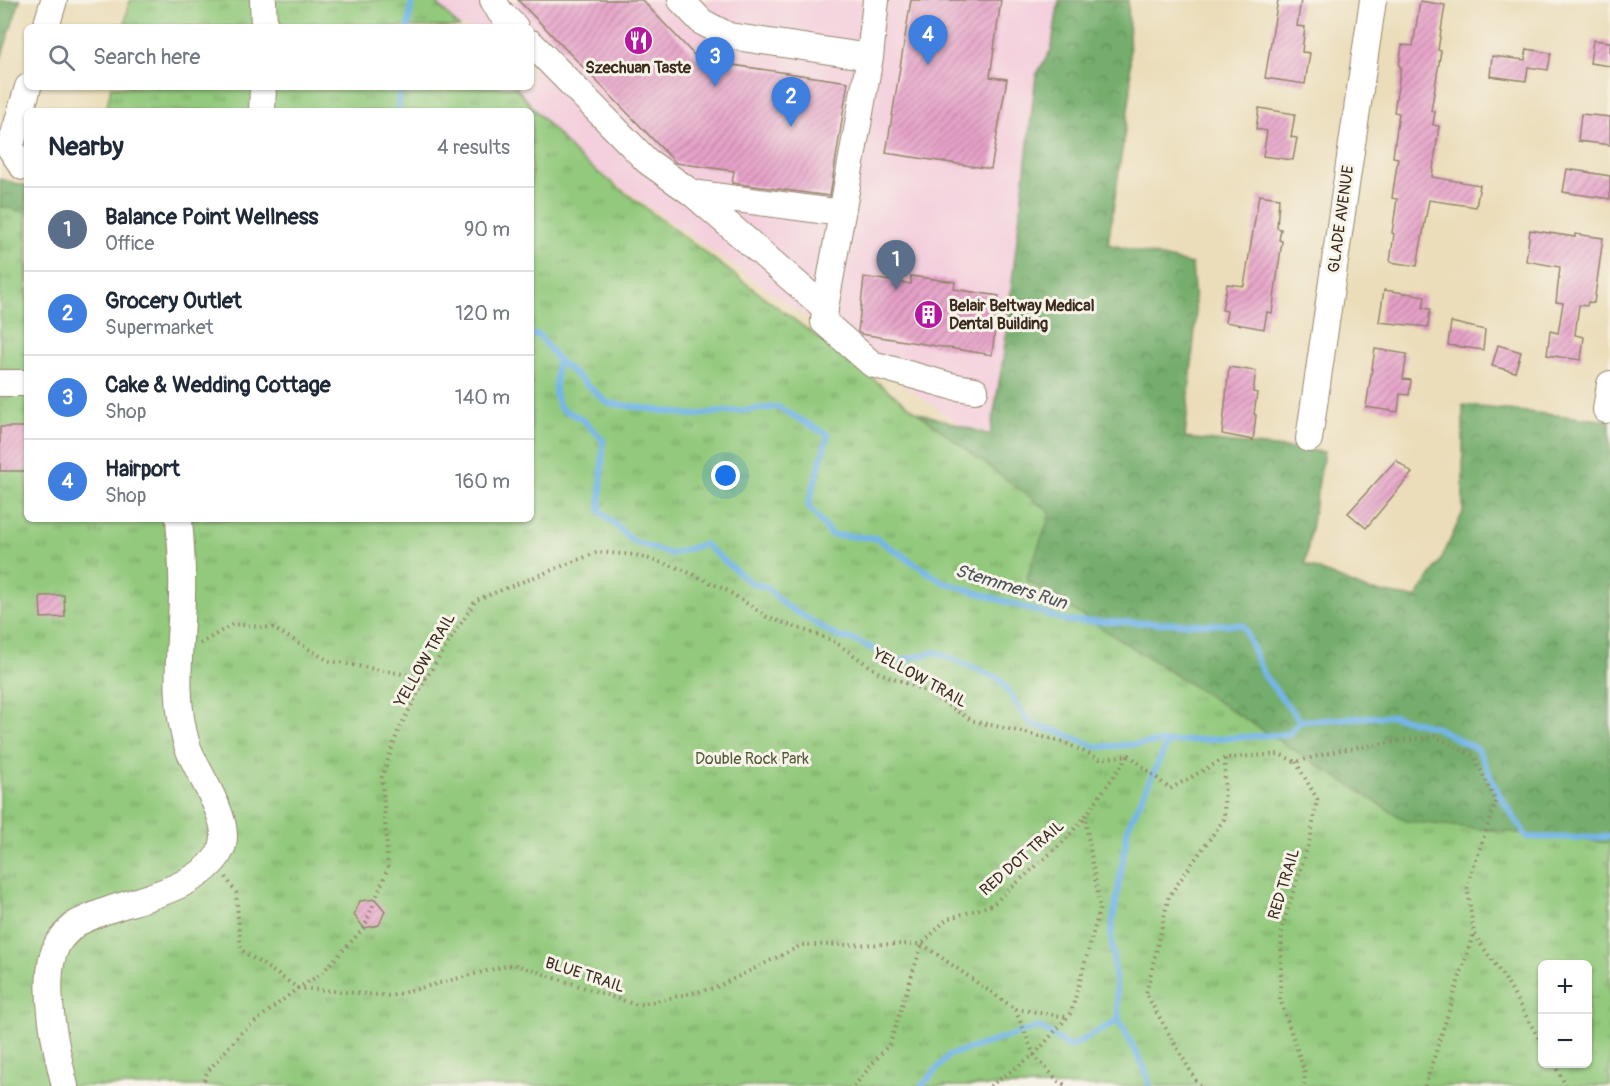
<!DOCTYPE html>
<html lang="en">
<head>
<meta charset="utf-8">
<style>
  body { margin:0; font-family:Pangolin,sans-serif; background:#f6f6f7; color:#1f2937 }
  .controls { position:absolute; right:18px; bottom:18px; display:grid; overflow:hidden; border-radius:9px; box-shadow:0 2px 4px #0004 }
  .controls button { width:54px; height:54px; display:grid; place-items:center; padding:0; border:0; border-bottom:2px solid #e0e1e3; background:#fff; color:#1f2937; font:30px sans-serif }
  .you { position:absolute; left:726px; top:476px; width:21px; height:21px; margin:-15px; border:4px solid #fff; border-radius:50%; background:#1a73e8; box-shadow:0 0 0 9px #1a73e833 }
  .badge { display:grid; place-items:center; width:39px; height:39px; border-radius:50%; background:#b5179e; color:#fff; font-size:20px; font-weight:700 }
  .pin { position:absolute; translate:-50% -50px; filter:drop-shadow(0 2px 3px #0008) }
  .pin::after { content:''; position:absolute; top:32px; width:21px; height:18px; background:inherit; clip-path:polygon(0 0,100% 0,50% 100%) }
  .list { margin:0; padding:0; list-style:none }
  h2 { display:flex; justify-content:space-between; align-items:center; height:78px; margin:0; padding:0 24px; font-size:26px }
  h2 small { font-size:20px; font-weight:400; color:#747a83 }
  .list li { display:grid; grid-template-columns:39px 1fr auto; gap:18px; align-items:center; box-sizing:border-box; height:84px; padding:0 24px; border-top:2px solid #e0e1e3 }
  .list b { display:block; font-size:22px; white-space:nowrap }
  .list p { margin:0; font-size:20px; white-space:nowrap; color:#747a83 }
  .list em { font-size:20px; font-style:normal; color:#747a83 }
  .icon { flex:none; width:33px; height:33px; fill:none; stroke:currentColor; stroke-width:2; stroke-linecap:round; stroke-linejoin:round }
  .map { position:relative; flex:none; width:1610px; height:1086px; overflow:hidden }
  .search { position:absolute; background:#fff; box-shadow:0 2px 4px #0004; left:24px; top:24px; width:510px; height:66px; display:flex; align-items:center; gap:15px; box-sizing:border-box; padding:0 21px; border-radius:9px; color:#747a83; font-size:22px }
  .panel { position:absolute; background:#fff; box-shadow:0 2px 4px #0004; left:24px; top:108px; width:510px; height:414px; border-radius:9px }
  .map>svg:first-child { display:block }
  .built { fill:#f4cfdd }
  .forest { fill:url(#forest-crowns); stroke:#586c45; stroke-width:1.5; fill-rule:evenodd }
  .park { fill:url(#park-tufts); stroke:#667a4d; stroke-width:1.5; fill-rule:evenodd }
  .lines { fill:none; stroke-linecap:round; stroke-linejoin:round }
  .stream { stroke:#75b6e9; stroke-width:6 }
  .building { fill:url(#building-hatch) }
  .minor-casing { stroke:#93846c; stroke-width:28 }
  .path { stroke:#93846c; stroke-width:4; stroke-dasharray:1.5 4.5; stroke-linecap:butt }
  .minor { stroke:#fff; stroke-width:26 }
  .labels { text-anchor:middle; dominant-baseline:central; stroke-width:6; stroke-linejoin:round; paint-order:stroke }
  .poi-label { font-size:16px; font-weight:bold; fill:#3b2a1e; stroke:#f7f3e8 }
  .street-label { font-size:16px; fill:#3b2a1e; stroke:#f7f3e8 }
  .park-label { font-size:16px; fill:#555a3a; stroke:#f7f3e8 }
  .water-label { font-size:18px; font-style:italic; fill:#4c545b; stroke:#f7f3e8 }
</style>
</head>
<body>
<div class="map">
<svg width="1610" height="1086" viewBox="0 0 1610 1086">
  <defs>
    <pattern id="forest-crowns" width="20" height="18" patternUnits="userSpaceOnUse" patternTransform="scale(1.5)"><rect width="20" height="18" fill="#75ad6c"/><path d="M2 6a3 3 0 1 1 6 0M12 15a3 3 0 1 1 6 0" fill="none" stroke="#618d58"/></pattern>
    <pattern id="park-tufts" width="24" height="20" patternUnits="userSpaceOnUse" patternTransform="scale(1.5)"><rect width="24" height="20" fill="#92c97c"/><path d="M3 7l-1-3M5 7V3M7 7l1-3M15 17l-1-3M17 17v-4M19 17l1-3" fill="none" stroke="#78a365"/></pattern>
    <pattern id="building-hatch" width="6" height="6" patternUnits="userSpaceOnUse" patternTransform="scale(1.5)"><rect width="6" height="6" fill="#e6a1c8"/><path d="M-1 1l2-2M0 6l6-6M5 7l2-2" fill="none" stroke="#bc83a2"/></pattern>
  </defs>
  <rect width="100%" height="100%" fill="#f7f3e8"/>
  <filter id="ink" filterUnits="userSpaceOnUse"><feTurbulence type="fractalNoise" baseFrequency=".0167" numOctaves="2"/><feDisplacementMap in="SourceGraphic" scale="12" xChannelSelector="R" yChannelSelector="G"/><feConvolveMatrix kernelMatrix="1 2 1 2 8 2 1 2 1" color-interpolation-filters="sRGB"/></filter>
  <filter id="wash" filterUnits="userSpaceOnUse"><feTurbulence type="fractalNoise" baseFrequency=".008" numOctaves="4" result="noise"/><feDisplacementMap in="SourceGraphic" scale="24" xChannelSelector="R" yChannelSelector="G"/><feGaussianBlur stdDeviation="1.35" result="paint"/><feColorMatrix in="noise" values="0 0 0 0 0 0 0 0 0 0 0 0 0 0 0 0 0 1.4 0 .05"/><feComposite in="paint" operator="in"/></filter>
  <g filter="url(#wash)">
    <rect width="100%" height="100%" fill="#ebddb9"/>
    <path class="built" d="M 434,0 L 1071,0 L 992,447 L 578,157 L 514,87 L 531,87 L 531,27 L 459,27 Z"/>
    <g class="forest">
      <path d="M 0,0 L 20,0 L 0,61 Z"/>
      <path d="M 1059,0 L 1128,0 L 1131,90 L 1108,244 L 1192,264 L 1196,318 L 1185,438 L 1324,452 L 1305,564 L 1367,590 L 1416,598 L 1441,560 L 1463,512 L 1463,405 L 1610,421 L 1610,1086 L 0,623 L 27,519 L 531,519 L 531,111 L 290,87 L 516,87 L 578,162 L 895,405 L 990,435 L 1003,360 L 1036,75 L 1051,50 ZM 1542,964 L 1588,964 L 1588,1064 L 1542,1064 Z"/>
      <path d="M 0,179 L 27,186 L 27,345 L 0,351 Z"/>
    </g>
    <g class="park">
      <path d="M 130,0 L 434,0 L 459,27 L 124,27 Z"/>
      <path d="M 111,87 L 514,87 L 578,157 L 1051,513 L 1026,580 L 1406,821 L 1610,843 L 1610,1086 L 0,1086 L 0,206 L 27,213 L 27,519 L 531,519 L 531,111 L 106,111 ZM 1542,964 L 1588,964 L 1588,1064 L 1542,1064 Z"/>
    </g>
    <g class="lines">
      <g class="stream">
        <path d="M 408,27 L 412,0"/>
        <path d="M 398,111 L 400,87"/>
        <path d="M 531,335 L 539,335 L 557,359 L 608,403 L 692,415 L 778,407 L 828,435 L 808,505 L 831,535 L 876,538 L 943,582 L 1067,621 L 1243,625 L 1263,674 L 1300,721"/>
        <path d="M 557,359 L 555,394 L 560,408 L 582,419 L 603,440 L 600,511 L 634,542 L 671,554 L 704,544 L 751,583 L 767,587 L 785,605 L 838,637 L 852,639 L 899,661 L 936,652 L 1000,679 L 1030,724 L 1060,732 L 1097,747 L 1168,742"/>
        <path d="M 1300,721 L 1393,716 L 1435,727 L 1478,750 L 1500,796 L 1527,837 L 1594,838 L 1610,836"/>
        <path d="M 922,1086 L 949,1055 L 1039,1027 L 1070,1047 L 1119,1020"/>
        <path d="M 1150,1086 L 1145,1070 L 1119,1020 L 1111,933 L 1128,827 L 1168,742 L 1289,734 L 1300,721"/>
      </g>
    </g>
    <g id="blocks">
      <g class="building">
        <path d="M 518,0 L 642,0 L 699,60 L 848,82 L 830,196 L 732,183 L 734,171 L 676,163 Z"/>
        <path d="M 911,0 L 1001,0 L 990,77 L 1007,79 L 991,169 L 886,153 Z"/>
        <path d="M 1278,0 L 1301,0 L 1297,26 L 1305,27 L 1302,52 L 1310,53 L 1305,84 L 1265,78 Z"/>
        <path d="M 1420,1 L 1445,5 L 1438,50 L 1441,51 L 1431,111 L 1435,112 L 1433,125 L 1439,126 L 1432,177 L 1480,185 L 1476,207 L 1429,200 L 1417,266 L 1390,262 L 1394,234 L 1392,233 L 1397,199 L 1392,198 L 1398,158 L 1393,157 L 1399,113 L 1394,112 L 1401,67 L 1399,66 L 1402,45 L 1413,46 Z"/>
        <path d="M 1593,40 L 1610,42 L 1610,66 L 1590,63 Z"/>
        <path d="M 1527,49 L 1551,53 L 1548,70 L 1528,67 L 1526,81 L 1490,76 L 1492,56 L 1525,60 Z"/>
        <path d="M 1259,108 L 1295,114 L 1291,137 L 1297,138 L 1293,160 L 1263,156 L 1267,131 L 1256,129 Z"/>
        <path d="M 1581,114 L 1610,117 L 1610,145 L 1578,141 Z"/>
        <path d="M 1567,169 L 1610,176 L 1610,199 L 1563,192 Z"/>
        <path d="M 1259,195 L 1279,198 L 1277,228 L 1281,229 L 1279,240 L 1282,241 L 1272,313 L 1267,312 L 1264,329 L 1225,322 L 1227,311 L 1222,310 L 1227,284 L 1244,286 Z"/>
        <path d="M 1530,230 L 1575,237 L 1575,234 L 1603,238 L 1594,303 L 1588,302 L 1587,306 L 1579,305 L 1575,335 L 1584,337 L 1581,360 L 1547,355 L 1550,331 L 1558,333 L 1563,303 L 1556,302 L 1560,267 L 1526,261 Z"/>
        <path d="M 911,276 L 955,282 L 954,289 L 999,296 L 992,355 L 861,334 L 858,332 L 864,277 L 911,284 Z"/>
        <path d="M 1384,290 L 1425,296 L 1423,308 L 1430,309 L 1428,327 L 1379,322 Z"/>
        <path d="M 1451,322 L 1485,330 L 1483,350 L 1448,345 Z"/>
        <path d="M 1498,345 L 1521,352 L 1515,372 L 1492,366 Z"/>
        <path d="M 1375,349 L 1407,354 L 1403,379 L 1411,380 L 1409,395 L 1400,394 L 1398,412 L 1366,407 Z"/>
        <path d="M 1229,367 L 1256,371 L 1253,392 L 1257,393 L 1254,414 L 1256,415 L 1253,440 L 1222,434 Z"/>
        <rect x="0" y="427" width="27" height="44"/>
        <path d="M 1396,460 L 1412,473 L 1366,528 L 1348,513 Z"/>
        <path d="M 64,595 L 65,617 L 41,618 L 40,596 Z"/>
        <path d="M 375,899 L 385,911 L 379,925 L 364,928 L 354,915 L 360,901 Z"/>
      </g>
    </g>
  </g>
  <g filter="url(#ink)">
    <use href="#blocks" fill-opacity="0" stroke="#93846c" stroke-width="1.5"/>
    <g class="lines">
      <defs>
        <g id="minor">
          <path d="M 263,0 L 264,27"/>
          <path d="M 493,0 L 500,12 L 515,27"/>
          <path d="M 681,0 L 702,22 L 729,36 L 870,57 L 876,0"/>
          <path d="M 46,27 L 54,0"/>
          <path d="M 531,43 L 647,161 L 692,193 L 842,213"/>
          <path d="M 262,111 L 263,87"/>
          <path d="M 23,167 L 10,148 L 28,87"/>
          <path d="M 692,193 L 825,308 L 824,322 L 872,364 L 951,386 L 975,390"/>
          <path d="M 825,308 L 870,57"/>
          <path d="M 0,383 L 27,383"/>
          <path d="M 1606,410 L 1610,384"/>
          <path d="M 1309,439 L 1373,0"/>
          <path d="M 65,1086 C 56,1050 39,976 58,943 C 63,935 70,929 77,923 C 88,918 99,913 111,909 C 144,898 204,885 221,850 C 235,822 196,773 187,745 C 172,696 181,647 182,596 C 183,570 181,545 179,519"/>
        </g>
      </defs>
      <use href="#minor" class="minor-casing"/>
      <g class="path">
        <path d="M 200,644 L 233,624 L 273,628 L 329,661 L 426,678"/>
        <path d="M 1296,762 L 1317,799 L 1311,836 L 1282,927 L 1280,999 L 1305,1073 L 1304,1086"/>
        <path d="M 226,877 L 236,893 L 241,950 L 298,988 L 390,996 L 513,964 L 637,1005 L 715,988 L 802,945 L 922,944 L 1015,1009 L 1034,1055 L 1059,1082 L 1068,1086"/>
        <path d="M 1016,1009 L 1067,1017"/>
        <path d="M 1554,1064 L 1566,1086"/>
        <path d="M 202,1086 L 207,1072 L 241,1033 L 298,988 L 321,974 L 364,928 L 388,868 L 382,777 L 398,731 L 426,678 L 476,600 L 598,552 L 636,555 L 679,568 L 728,591 L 767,617 L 832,640 L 878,672 L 921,689 L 973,721 L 1061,741 L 1100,759 L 1129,755 L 1170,789 L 1225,758 L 1279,754 L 1296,762 L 1340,750 L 1435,736 L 1474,756 L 1496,802 L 1467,886 L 1474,934 L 1505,979 L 1542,1044"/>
        <path d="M 854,1086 L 890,1043 L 922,944 L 947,919 L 992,905 L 1063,842 L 1084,818 L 1129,755"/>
        <path d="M 990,1086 L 1034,1055 L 1071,1013 L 1100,908 L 1085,818"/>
        <path d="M 1199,1086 L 1146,994 L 1169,896 L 1224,819 L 1225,759"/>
        <path d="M 1425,1086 L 1473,935"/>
      </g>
      <use href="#minor" class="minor"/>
    </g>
  </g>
  <defs>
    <symbol id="restaurant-disc" viewBox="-11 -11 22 22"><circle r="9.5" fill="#b5179e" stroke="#f7f3e8"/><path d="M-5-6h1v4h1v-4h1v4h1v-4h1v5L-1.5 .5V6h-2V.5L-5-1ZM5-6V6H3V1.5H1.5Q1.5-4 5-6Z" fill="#fff"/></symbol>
    <symbol id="building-disc" viewBox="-11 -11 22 22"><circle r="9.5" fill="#b5179e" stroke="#f7f3e8"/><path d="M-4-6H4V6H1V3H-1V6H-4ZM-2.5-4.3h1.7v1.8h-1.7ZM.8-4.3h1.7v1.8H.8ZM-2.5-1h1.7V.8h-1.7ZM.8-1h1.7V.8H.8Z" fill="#fff"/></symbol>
  </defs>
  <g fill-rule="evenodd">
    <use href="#restaurant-disc" x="622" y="24" width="33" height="33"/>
    <use href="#building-disc" x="912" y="298" width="33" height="33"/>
  </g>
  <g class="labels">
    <g class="poi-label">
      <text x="638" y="68">Szechuan Taste</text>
      <text x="949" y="306" text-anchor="start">Belair Beltway Medical<tspan x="949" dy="18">Dental Building</tspan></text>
    </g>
    <g class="street-label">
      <text transform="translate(1341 219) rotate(-82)">GLADE AVENUE</text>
      <text transform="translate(425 660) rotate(-60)">YELLOW TRAIL</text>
      <text transform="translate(920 678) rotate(29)">YELLOW TRAIL</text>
      <text transform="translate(1022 858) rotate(-41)">RED DOT TRAIL</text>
      <text transform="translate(1284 884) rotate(-73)">RED TRAIL</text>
      <text transform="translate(585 975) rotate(18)">BLUE TRAIL</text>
    </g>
    <g class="park-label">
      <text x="752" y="759">Double Rock Park</text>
    </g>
    <g class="water-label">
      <text transform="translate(1011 587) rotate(17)">Stemmers Run</text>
    </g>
  </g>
</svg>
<div class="controls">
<button>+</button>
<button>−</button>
</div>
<div class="you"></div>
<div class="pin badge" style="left:896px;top:290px;background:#5c6f8a">1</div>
<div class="pin badge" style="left:791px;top:127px;background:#3f7fe0">2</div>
<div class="pin badge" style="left:715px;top:87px;background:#3f7fe0">3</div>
<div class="pin badge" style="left:928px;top:65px;background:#3f7fe0">4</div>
<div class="search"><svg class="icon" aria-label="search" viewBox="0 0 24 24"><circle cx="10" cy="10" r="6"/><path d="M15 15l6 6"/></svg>Search here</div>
<section class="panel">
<h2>Nearby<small>4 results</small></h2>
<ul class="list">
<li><span class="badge" style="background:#5c6f8a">1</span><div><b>Balance Point Wellness</b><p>Office</p></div><em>90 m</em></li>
<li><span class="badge" style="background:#3f7fe0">2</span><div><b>Grocery Outlet</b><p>Supermarket</p></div><em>120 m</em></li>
<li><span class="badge" style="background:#3f7fe0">3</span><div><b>Cake &amp; Wedding Cottage</b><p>Shop</p></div><em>140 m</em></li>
<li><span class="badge" style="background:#3f7fe0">4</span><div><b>Hairport</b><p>Shop</p></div><em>160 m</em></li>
</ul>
</section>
</div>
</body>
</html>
